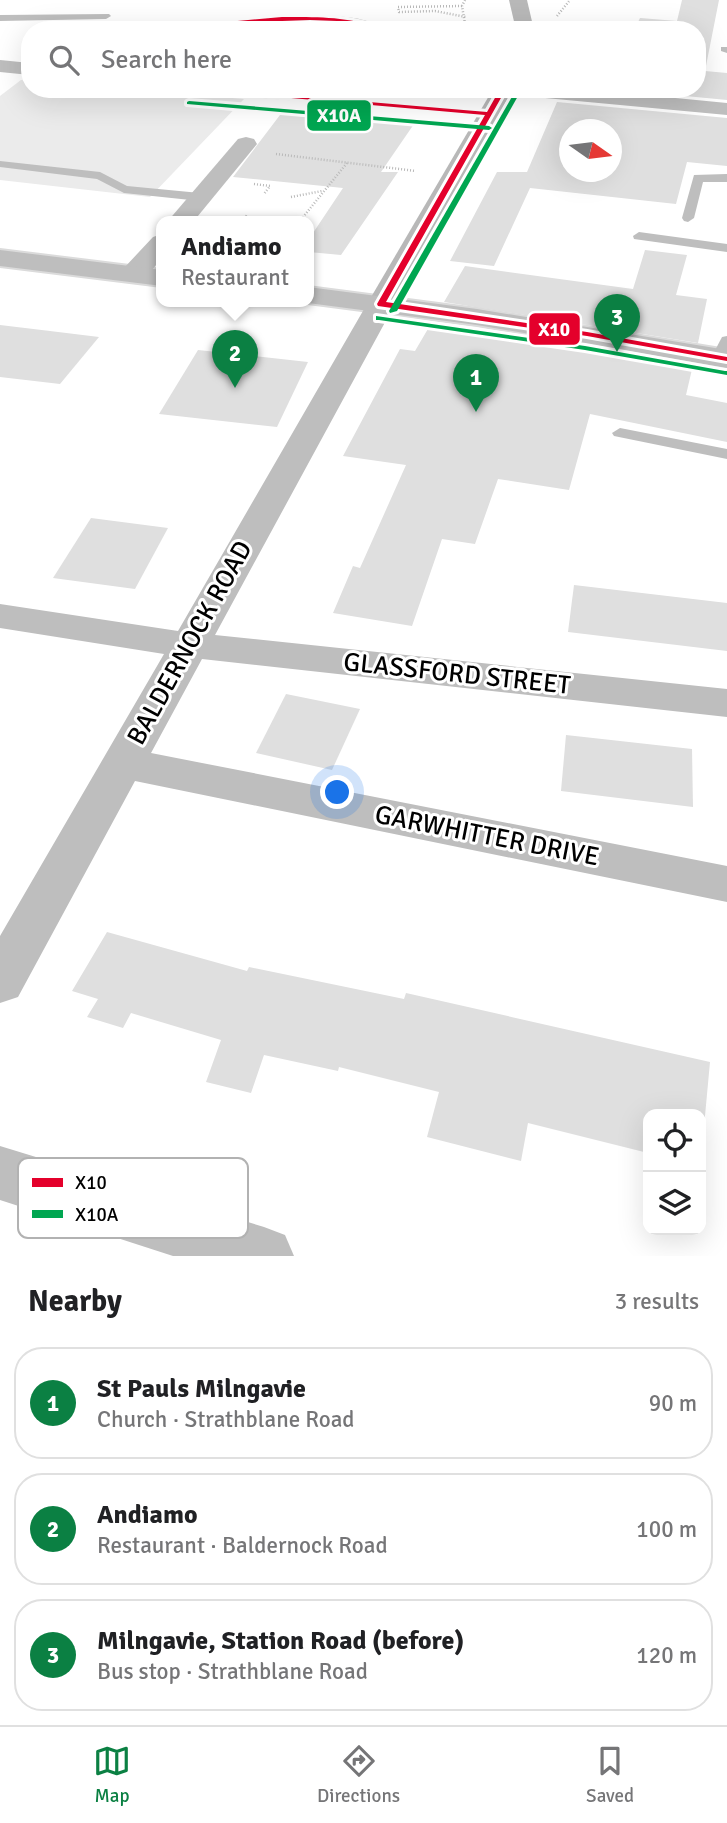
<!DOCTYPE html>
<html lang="en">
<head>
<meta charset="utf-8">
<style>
  body { margin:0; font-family:Signika,sans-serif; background:#f2f2f2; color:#202124 }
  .controls { position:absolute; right:21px; bottom:21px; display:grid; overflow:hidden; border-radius:14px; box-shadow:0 7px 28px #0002 }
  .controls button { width:63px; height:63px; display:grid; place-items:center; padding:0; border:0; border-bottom:2px solid #e0e0e0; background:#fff; color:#202124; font:35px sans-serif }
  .compass { position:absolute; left:559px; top:119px; width:63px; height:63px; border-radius:50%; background:#fff; box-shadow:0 7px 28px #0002; rotate:104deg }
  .you { position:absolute; left:338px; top:793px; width:24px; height:24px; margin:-18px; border:5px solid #fff; border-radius:50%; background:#1a73e8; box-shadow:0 0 0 10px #1a73e833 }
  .badge { display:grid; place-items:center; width:46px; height:46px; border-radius:50%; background:#0b8043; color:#fff; font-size:23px; font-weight:700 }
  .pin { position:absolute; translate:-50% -58px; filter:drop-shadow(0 2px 4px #0008) }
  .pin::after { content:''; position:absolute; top:37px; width:24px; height:21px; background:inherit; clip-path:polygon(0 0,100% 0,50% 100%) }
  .popup { position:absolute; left:156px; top:216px; width:158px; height:91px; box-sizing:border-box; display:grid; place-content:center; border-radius:14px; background:#fff; filter:drop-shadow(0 2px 5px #0005); font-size:23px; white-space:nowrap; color:#757577 }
  .popup b { font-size:26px; color:#202124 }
  .popup::after { content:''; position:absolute; left:50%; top:100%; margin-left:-14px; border:14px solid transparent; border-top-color:#fff }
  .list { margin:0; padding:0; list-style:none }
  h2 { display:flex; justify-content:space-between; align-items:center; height:91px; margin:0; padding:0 28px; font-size:30px }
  h2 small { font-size:23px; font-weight:400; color:#757577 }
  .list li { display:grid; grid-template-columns:46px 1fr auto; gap:21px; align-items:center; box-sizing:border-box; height:112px; margin:0 14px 14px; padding:0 14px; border:2px solid #e0e0e0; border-radius:28px }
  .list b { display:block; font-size:26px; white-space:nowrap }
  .list p { margin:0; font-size:23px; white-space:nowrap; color:#757577 }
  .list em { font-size:23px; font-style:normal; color:#757577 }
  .icon { flex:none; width:38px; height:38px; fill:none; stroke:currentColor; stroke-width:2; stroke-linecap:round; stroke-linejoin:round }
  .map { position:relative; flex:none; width:727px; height:1256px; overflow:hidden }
  .search { position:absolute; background:#fff; box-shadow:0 7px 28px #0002; left:21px; right:21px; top:21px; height:77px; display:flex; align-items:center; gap:18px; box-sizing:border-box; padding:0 24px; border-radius:28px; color:#757577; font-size:26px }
  .sheet { height:469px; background:#fff }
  nav { display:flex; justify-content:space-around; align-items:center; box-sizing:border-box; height:98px; border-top:2px solid #e0e0e0; background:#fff; font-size:19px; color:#757577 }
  nav a { display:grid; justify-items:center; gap:4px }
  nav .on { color:#0b8043 }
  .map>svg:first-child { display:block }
  .green { fill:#ebebeb }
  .building { fill:#dfdfdf; fill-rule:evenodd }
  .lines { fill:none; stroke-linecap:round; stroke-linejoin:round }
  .primary-casing { stroke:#dbdbdb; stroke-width:4 }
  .path { stroke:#b9b9b9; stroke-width:2.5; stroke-dasharray:1 2; stroke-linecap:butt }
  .service { fill:#bebebe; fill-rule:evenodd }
  .minor { fill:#bebebe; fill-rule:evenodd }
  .secondary { fill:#b8b8b8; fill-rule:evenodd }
  .primary { fill:#bebebe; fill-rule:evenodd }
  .bus-1-casing { stroke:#fff; stroke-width:6 }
  .bus-2-casing { stroke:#fff; stroke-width:6 }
  .bus-1 { fill:#e4002b; fill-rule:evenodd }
  .bus-2 { fill:#00a651; fill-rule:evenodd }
  .labels { text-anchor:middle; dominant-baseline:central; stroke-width:6; stroke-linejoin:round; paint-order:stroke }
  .street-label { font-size:26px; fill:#000; stroke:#fff }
  .key { fill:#fff; stroke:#b2b2b2; stroke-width:2 }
  .key-label { font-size:19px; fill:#000 }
  .line-badge { stroke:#fff; stroke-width:2.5 }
  .badge-label { font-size:19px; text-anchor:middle; font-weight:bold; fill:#fff }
</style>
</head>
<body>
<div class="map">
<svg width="727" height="1256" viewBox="0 0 727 1256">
  <rect width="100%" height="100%" fill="#fff"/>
  <path class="green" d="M 21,80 L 30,81 L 30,89 L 125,89 L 244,99 L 150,197 L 0,180 L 0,96 Z"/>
  <g class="building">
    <path d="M 682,0 L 719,0 L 705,71 L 727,73 L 727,100 L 613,89 L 697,89 L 697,30 L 634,30 L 640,18 L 677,21 Z"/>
    <path d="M 557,102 L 727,118 L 727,166 L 687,162 L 676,204 L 530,188 L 494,266 L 450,261 L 497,172 L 527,172 ZM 570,130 L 612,130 L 612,172 L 570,172 Z"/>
    <path d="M 283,111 L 414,124 L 381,172 L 398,172 L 341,255 L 309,252 L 309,239 L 343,188 L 233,177 Z"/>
    <path d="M 645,250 L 687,255 L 676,295 L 707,299 L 698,343 L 444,302 L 465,266 L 633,289 Z"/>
    <path d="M 432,322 L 693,365 L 686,395 L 727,403 L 727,442 L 590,414 L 569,490 L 498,479 L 475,544 L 442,539 L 412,626 L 333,613 L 353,566 L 360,568 L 406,465 L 343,456 L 400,349 L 415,351 Z"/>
    <path d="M 0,325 L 50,331 L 99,337 L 60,384 L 0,377 Z"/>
    <path d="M 198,350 L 308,362 L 277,427 L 159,414 Z"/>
    <path d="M 91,518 L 168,528 L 135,589 L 53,578 Z"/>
    <path d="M 574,585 L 727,603 L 727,651 L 568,632 Z"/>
    <path d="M 286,694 L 360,709 L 332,770 L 256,753 Z"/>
    <path d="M 566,735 L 692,749 L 693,807 L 561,791 Z"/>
    <path d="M 107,932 L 247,971 L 249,967 L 404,999 L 406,993 L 710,1062 L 701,1159 L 701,1114 L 648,1114 L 648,1153 L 528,1123 L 521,1161 L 427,1137 L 439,1092 L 339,1067 L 338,1071 L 264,1055 L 251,1093 L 206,1082 L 221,1040 L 131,1013 L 123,1028 L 87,1017 L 98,999 L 72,991 Z"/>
  </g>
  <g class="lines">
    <defs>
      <g id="primary">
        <path d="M 0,250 L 162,270 L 162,286 L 0,266 Z"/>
        <path d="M 308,287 L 477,309 L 727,350 L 727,368 L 477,325 L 308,303 L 304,302 L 308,302 Z"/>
      </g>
    </defs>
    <use href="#primary" class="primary-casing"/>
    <g class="path">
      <path d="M 465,0 L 462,6 L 466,30"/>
      <path d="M 462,6 L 398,7 L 399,12 L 435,11 L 466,17"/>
      <path d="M 557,16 L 570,0"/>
      <path d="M 276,154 L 416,171"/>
      <path d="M 254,184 L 270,186 L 264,194"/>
      <path d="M 291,197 L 322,191"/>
      <path d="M 275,217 L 284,222"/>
      <path d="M 227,218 L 243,220 L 248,214"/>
      <path d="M 299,222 L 347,163"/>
    </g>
    <g class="service">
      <path d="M 109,14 L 111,16 L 106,19 L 0,21 L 0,15 Z"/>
      <path d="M 285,17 C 315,17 360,11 385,30 L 317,23 L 175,30 L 221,22 Z"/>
      <path d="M 721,47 L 727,47 L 727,53 L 721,51 Z"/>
      <path d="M 185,89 L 230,89 L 490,111 L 495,114 L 490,117 L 190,92 Z"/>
      <path d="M 0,161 L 100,172 L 127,186 L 200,193 L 206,197 L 200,201 L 124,193 L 97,179 L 0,167 Z"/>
      <path d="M 727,174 L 727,182 L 703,182 L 694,218 L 688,222 L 684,221 L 682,218 L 694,175 Z"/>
      <path d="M 639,232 L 727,244 L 727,252 L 634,239 L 633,236 Z"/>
      <path d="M 727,336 L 727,355 L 723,361 L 713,361 L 711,358 L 722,337 Z"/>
      <path d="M 620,428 L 727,449 L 727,459 L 614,436 L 612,433 Z"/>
    </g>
    <g class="minor">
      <path d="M 0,60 L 30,63 L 30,75 L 0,72 Z"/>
      <path d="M 331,89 L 361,89 L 358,93 L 329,104 L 315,104 L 312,100 L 315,96 Z"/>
      <path d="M 503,89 L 583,89 L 727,103 L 727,115 L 513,95 L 506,93 Z"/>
      <path d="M 246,137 L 254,139 L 257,144 L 193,222 L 167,222 L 238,139 Z"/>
      <path d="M 162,234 L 162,258 C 150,272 143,284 124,280 L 120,274 L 124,268 L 153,237 Z"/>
      <path d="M 381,296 L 391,298 L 395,304 L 215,635 L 727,689 L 727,717 L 202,659 L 151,753 L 727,866 L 727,902 L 135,781 L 18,997 L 0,1003 L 0,936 L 164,654 L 0,628 L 0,604 L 178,631 L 367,304 L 371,298 Z"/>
      <path d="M 0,1146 L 264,1227 L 285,1235 L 294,1256 L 173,1256 L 0,1200 Z"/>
    </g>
    <g class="secondary">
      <path d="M 509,0 L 527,0 L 534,30 L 516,30 Z"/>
      <path d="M 493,89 L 513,89 L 395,304 L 391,310 L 381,312 L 371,310 L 367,304 Z"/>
    </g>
    <use href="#primary" class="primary"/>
    <defs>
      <g id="bus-1">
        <path d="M 282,17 C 316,17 352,16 382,30 L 374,30 L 360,25 L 337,21 L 310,20 L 254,22 L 192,30 L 179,30 L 227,22 Z"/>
        <path d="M 190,89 L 216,89 L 487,112 L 500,89 L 506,89 L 386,302 L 587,332 L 727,357 L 727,361 L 587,336 L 378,306 L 377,304 L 485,115 Z"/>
      </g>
      <g id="bus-2">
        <path d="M 513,95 L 518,96 L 397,311 L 390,313 L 389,311 Z"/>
        <path d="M 189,101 L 489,126 L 492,128 L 489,130 L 187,104 L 187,102 Z"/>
        <path d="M 376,316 L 585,346 L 725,371 L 727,371 L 727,375 L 585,350 L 379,320 L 376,320 Z"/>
      </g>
    </defs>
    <use href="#bus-1" class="bus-1-casing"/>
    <use href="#bus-2" class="bus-2-casing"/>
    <use href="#bus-1" class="bus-1"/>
    <use href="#bus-2" class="bus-2"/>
  </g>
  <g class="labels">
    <g class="street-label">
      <text transform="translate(190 643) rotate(-61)">BALDERNOCK ROAD</text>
      <text transform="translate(457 674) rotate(6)">GLASSFORD STREET</text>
      <text transform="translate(487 836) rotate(11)">GARWHITTER DRIVE</text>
    </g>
  </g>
  <rect x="18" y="1158" width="230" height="80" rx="10" class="key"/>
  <rect x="32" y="1178" width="31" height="9" fill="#e4002b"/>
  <rect x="32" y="1210" width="31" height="8" fill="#00a651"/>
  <g class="key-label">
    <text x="75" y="1189">X10</text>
    <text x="75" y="1221">X10A</text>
  </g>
  <g class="line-badge">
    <rect x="306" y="99" width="66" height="33" rx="7" fill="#00a651"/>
    <rect x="528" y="312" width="53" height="34" rx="7" fill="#e4002b"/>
  </g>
  <g class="badge-label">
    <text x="339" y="122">X10A</text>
    <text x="554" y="336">X10</text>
  </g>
</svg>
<div class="controls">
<button><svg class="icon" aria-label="locate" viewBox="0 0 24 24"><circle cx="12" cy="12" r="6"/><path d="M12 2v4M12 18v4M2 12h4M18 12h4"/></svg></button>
<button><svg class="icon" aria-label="layers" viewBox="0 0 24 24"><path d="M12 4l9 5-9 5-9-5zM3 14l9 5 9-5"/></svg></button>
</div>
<svg class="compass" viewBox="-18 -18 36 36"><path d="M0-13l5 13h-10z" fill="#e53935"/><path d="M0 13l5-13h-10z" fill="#757577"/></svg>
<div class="you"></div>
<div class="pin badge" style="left:476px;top:412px">1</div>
<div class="pin badge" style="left:235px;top:388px">2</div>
<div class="popup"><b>Andiamo</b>Restaurant</div>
<div class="pin badge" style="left:617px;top:352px">3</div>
<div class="search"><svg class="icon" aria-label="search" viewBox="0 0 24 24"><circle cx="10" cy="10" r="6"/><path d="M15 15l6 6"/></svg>Search here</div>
</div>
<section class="sheet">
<h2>Nearby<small>3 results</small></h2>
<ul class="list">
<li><span class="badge">1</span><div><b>St Pauls Milngavie</b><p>Church · Strathblane Road</p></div><em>90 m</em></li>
<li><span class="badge">2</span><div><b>Andiamo</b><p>Restaurant · Baldernock Road</p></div><em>100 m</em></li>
<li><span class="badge">3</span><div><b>Milngavie, Station Road (before)</b><p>Bus stop · Strathblane Road</p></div><em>120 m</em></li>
</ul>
</section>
<nav>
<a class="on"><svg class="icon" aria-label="map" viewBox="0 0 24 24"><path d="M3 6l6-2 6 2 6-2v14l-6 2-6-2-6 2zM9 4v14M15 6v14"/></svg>Map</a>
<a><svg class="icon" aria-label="directions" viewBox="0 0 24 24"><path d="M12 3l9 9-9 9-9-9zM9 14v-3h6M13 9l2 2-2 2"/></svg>Directions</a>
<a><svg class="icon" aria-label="saved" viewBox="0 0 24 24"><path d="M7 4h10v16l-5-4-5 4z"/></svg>Saved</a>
</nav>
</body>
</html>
